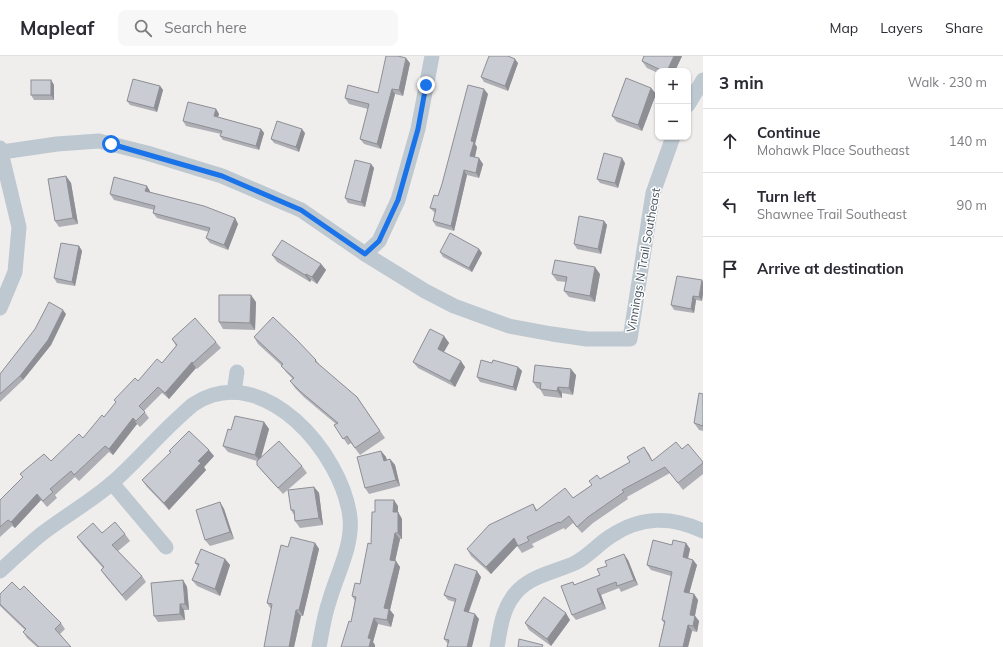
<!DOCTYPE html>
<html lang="en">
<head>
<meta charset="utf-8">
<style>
  body { margin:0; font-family:Mulish,sans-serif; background:#f7f7f7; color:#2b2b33 }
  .controls { position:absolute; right:12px; top:12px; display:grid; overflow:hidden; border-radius:8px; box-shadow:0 1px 3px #0004 }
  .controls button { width:36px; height:36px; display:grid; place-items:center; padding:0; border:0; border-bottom:1px solid #e1e1e2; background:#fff; color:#2b2b33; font:20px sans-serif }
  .stop { position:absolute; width:12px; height:12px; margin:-9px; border:3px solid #1a73e8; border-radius:50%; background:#fff }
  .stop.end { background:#1a73e8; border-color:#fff; box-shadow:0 1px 4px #0008 }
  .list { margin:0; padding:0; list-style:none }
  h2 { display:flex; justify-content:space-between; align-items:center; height:52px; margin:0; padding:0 16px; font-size:17px }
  h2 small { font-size:13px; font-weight:400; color:#7c7c81 }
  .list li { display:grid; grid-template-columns:26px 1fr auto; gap:12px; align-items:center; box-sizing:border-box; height:64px; padding:0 16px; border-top:1px solid #e1e1e2 }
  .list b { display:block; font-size:15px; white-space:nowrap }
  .list p { margin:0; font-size:13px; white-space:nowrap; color:#7c7c81 }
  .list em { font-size:13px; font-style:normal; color:#7c7c81 }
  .icon { flex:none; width:22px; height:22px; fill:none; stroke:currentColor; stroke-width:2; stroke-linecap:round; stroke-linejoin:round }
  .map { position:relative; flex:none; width:703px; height:591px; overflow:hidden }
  header { display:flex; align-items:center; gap:24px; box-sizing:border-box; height:56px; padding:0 20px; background:#fff; border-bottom:1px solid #e1e1e2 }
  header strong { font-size:19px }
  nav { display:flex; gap:22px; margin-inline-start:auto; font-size:14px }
  .search { width:280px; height:36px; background:#f7f7f7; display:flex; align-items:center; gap:10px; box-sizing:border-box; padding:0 14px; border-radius:8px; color:#7c7c81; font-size:15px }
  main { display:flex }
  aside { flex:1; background:#fff }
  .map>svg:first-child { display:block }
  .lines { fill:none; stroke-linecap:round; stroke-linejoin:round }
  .street { stroke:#bdc8d0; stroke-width:15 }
  .wall { fill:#aeafb5 }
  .shaded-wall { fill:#8d8f94 }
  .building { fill:#caccd3; stroke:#8d8f94 }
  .route { stroke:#1a73e8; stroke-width:5 }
  .labels { text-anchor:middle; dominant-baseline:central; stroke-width:3; stroke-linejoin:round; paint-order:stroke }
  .street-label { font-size:12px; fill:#45515c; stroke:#fff }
</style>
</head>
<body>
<header>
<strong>Mapleaf</strong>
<div class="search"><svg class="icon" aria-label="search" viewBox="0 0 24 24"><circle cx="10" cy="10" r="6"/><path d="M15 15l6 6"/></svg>Search here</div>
<nav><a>Map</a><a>Layers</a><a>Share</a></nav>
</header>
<main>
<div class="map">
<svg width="703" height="591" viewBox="0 0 703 591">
  <rect width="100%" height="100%" fill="#f0eded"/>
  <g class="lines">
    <g class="street">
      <path d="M 688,49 L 703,24"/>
      <path d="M 0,92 L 19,171 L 15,216 L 0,252"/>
      <path d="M 2,96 L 57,88 L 99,85 L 147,97 L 222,120 L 301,154 L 365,198 L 425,235 L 454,250 L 509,270 L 552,278 L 587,283 L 630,283 L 653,137 L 673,81"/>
      <path d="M 365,198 L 379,185 L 398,144 L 418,73 L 432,0"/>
      <path d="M 234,336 L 237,316"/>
      <path d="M 112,427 L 166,491"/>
      <path d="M 0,515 C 13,503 26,491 39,480 C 63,461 89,447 112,427 C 135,407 155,383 178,362 C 183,358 188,352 194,348 C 263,303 343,398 350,462 C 353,490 336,520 329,546 C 324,560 322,576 319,591"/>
      <path d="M 497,591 C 500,574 502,556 512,542 C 526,520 553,517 575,507 C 589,500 598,488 611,480 C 641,460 671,460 703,475"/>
    </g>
  </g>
  <g class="wall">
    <path d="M 644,0 L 682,0 L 675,15 L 658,15 L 658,17 L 647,12 L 642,5 Z"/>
    <path d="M 410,7 L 403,40 L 395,38 L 381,93 L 364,88 L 360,83 L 368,53 L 349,48 L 345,42 L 378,37 Z"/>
    <path d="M 518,7 L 508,35 L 484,26 L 481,21 Z"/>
    <path d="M 51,24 L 54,29 L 54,44 L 34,44 L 31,39 Z"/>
    <path d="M 160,30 L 163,34 L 157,56 L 130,49 L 127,45 Z"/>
    <path d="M 651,32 L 656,38 L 642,75 L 617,66 L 612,60 Z"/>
    <path d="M 488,38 L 475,88 L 477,91 L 475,101 L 483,108 L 479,122 L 467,119 L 454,175 L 436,170 L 433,165 L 435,157 L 430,152 L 438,140 Z"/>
    <path d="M 216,53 L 219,58 L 218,61 L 261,73 L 264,77 L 259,94 L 223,84 L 220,80 L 221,78 L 186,70 L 183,65 Z"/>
    <path d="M 305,77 L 299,96 L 274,87 L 271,83 Z"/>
    <path d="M 625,107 L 618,132 L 600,127 L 597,123 Z"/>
    <path d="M 371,108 L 374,112 L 365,151 L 348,147 L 345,142 Z"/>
    <path d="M 66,120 L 71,127 L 78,168 L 59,171 L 55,165 Z"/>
    <path d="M 150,135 L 150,136 L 235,162 L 238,168 L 228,194 L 210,187 L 206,182 L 209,176 L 157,162 L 153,157 L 154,154 L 114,144 L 110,138 Z"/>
    <path d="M 604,165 L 607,169 L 601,198 L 577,193 L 574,188 Z"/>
    <path d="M 79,190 L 82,195 L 75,230 L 57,227 L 54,222 Z"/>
    <path d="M 479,193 L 482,197 L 472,216 L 443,201 L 440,196 Z"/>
    <path d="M 272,199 L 321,208 L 326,214 L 317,228 L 311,224 L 310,226 L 277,206 Z"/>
    <path d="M 552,218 L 600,218 L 595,246 L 569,241 L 564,235 L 566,226 L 557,225 Z"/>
    <path d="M 702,224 L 702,245 L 696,244 L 694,257 L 674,254 L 671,249 Z"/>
    <path d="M 256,246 L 255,274 L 223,273 L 219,266 Z"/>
    <path d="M 66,258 L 51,289 L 23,324 L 0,346 L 0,318 Z"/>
    <path d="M 444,280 L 449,287 L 444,296 L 465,311 L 455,331 L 418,312 L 413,306 Z"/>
    <path d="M 254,281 L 316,304 L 320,310 L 357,341 L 385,382 L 360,399 L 351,387 L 348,389 L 334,369 L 336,368 L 305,342 L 295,332 L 290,325 L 293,323 L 286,316 L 281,309 L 258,288 Z"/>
    <path d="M 172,283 L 216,286 L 221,292 L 197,313 L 196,312 L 169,343 L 162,337 L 144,355 L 149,362 L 140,371 L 137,368 L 113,399 L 109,396 L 79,425 L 75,421 L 55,439 L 57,442 L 47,451 L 41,444 L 15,472 L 12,470 L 0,481 L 0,444 L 23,422 L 20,418 L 51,405 L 83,382 L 104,361 L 116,347 L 114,344 L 162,307 L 176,290 Z"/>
    <path d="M 492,307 L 518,311 L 522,315 L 516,335 L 480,326 L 477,321 Z"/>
    <path d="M 576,319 L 573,339 L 562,337 L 562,342 L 544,340 L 540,333 L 537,332 L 533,326 Z"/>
    <path d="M 703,338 L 703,375 L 699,374 L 694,367 Z"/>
    <path d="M 264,366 L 269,373 L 261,402 L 302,410 L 307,417 L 283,438 L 262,415 L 257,409 L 257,405 L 228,396 L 223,390 L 231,374 Z"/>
    <path d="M 644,391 L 652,405 L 682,393 L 703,406 L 703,418 L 683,434 L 670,417 L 627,441 L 628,443 L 593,467 L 582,477 L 573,467 L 565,474 L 564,472 L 532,488 L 534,491 L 522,497 L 517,490 L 491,518 L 471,500 L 467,493 L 533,448 L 537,454 L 573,442 L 600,423 L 630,406 Z"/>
    <path d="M 381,395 L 386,401 L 387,404 L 390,403 L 395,409 L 400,430 L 369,438 L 365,432 Z"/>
    <path d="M 214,400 L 204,411 L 206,414 L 169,454 L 147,431 L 142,424 Z"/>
    <path d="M 314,431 L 319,437 L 323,469 L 300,472 L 295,465 L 294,459 L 291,454 Z"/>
    <path d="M 220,446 L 224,453 L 234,483 L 210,490 L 205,484 Z"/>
    <path d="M 398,450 L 398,456 L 402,463 L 402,483 L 400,483 L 395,505 L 400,511 L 390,554 L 394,559 L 391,571 L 378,568 L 373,586 L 375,589 L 351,566 L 355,545 L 352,540 L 360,528 L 371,488 L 375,456 Z"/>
    <path d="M 102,477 L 125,478 L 130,485 L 118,495 L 142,520 L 146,526 L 126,545 L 106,521 L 101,514 L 103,512 L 82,488 L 77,481 Z"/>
    <path d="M 315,487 L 319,493 L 303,560 L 301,560 L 294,591 L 264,591 L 271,553 L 267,547 L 288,491 Z"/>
    <path d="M 686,487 L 690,493 L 688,502 L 693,504 L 697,509 L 689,537 L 694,538 L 698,544 L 695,560 L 699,565 L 697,576 L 692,575 L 688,591 L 659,591 L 664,567 L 662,564 L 671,520 L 651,514 L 647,509 L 672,489 Z"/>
    <path d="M 225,503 L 230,509 L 220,540 L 197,530 L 192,524 L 198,510 L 195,507 Z"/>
    <path d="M 628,504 L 638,529 L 621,536 L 619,532 L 601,539 L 606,553 L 576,564 L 572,559 L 600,519 Z"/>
    <path d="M 481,521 L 469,556 L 479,563 L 448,588 L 444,583 L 455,546 L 448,544 L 444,539 Z"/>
    <path d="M 183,524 L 187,531 L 189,554 L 184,554 L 185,564 L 158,566 L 154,560 Z"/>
    <path d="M 20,534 L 61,567 L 65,573 L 60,578 L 71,591 L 37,591 L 27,582 L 23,576 L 25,574 L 0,550 L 0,538 Z"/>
    <path d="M 570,564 L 551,590 L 529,574 L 525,567 Z"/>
  </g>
  <g class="shaded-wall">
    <path d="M 674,0 L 682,0 L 675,15 L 667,15 Z"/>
    <path d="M 406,2 L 410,7 L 403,40 L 399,34 Z"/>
    <path d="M 515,3 L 518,7 L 508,35 L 505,30 Z"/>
    <path d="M 51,24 L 54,29 L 54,44 L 51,39 Z"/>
    <path d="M 160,30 L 163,34 L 157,56 L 154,52 Z"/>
    <path d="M 651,32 L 656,38 L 642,75 L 638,69 Z"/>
    <path d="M 392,33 L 395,38 L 381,93 L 377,88 Z"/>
    <path d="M 484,33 L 488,38 L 475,88 L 477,91 L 474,105 L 470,100 L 471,85 Z"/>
    <path d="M 216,53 L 219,58 L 217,64 L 214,60 Z"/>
    <path d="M 261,73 L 264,77 L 259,94 L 256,90 Z"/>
    <path d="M 302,73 L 305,77 L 299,96 L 296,91 Z"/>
    <path d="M 479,102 L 483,108 L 479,122 L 476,117 Z"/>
    <path d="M 622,102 L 625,107 L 618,132 L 615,127 Z"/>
    <path d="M 371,108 L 374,112 L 365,151 L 361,146 Z"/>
    <path d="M 464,114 L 467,119 L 454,175 L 451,170 Z"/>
    <path d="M 66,120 L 71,127 L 78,168 L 73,162 Z"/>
    <path d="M 147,130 L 150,135 L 149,140 L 145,135 Z"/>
    <path d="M 235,162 L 238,168 L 228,194 L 224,189 Z"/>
    <path d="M 604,165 L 607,169 L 601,198 L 598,193 Z"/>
    <path d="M 79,190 L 82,195 L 75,230 L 72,226 Z"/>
    <path d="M 479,193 L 482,197 L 472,216 L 469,212 Z"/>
    <path d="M 321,208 L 326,214 L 317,228 L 312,221 Z"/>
    <path d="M 595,211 L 600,218 L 595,246 L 590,240 Z"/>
    <path d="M 306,218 L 311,224 L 310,226 L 305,219 Z"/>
    <path d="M 702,224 L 703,226 L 703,239 L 702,245 L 699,241 Z"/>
    <path d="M 251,239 L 256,246 L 255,274 L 250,267 Z"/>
    <path d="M 693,240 L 696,244 L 694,257 L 691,253 Z"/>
    <path d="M 63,254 L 66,258 L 51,289 L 23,324 L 20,320 Z"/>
    <path d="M 444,280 L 449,287 L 442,299 L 438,293 Z"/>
    <path d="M 461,305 L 465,311 L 455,331 L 450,325 Z"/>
    <path d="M 192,306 L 196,312 L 169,343 L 165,337 Z"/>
    <path d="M 518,311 L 522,315 L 516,335 L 513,331 Z"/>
    <path d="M 571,313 L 576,319 L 573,339 L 569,332 Z"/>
    <path d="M 558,331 L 562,337 L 562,342 L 557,335 Z"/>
    <path d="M 133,362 L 137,368 L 113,399 L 109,393 Z"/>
    <path d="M 264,366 L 269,373 L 260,405 L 255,399 Z"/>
    <path d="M 644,391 L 649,398 L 656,412 Z"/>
    <path d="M 209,394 L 214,400 L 204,411 L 206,414 L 169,454 L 164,447 L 198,405 Z"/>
    <path d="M 381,395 L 386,401 L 388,411 L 384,405 Z"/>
    <path d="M 390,403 L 395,409 L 400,430 L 396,424 Z"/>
    <path d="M 314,431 L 319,437 L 323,469 L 319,462 Z"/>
    <path d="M 37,438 L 41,444 L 15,472 L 11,466 Z"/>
    <path d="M 394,444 L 398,450 L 398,462 L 393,456 Z"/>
    <path d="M 220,446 L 224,453 L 234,483 L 230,476 Z"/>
    <path d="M 398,456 L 402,463 L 402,483 L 398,477 Z"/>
    <path d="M 395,477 L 400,483 L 394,510 L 390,504 Z"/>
    <path d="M 514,482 L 518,489 L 491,518 L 486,511 Z"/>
    <path d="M 315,487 L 319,493 L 303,560 L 299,554 Z"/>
    <path d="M 686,487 L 690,493 L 687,507 L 683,501 Z"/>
    <path d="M 624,498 L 628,504 L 638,529 L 634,524 Z"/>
    <path d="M 225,503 L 230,509 L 220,540 L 215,533 Z"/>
    <path d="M 693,504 L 697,509 L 688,542 L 684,536 Z"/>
    <path d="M 396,505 L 400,511 L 390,554 L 394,559 L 391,571 L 387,564 L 384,552 Z"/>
    <path d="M 477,515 L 481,521 L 467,560 L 464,555 Z"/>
    <path d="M 183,524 L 187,531 L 189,554 L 185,548 Z"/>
    <path d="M 597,533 L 601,539 L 606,553 L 602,547 Z"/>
    <path d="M 694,538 L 698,544 L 694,564 L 690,559 Z"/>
    <path d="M 180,548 L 184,554 L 185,564 L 180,558 Z"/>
    <path d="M 296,554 L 301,560 L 294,591 L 289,591 Z"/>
    <path d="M 566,557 L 570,564 L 551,590 L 547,583 Z"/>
    <path d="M 475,558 L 479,563 L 472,591 L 467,591 Z"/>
    <path d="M 695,560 L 699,565 L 697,576 L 693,570 Z"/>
    <path d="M 374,562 L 378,568 L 373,586 L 375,589 L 375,591 L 369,591 L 368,582 Z"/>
    <path d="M 688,569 L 692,575 L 688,591 L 683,591 Z"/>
  </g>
  <g class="building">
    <path d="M 386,0 L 398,0 L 406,2 L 399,34 L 392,33 L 377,88 L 360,83 L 369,48 L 345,42 L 348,29 L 378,37 Z"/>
    <path d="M 489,0 L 508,0 L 515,3 L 505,30 L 481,21 Z"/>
    <path d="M 644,0 L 674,0 L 667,15 L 663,15 L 642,5 Z"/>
    <path d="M 626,22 L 651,32 L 638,69 L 612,60 Z"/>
    <path d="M 133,23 L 160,30 L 154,52 L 127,45 Z"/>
    <rect x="31" y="24" width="20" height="15"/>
    <path d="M 468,29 L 484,33 L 471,85 L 474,86 L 470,100 L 479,102 L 476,117 L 464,114 L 451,170 L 433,165 L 436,153 L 430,152 L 434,139 L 438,140 L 442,128 Z"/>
    <path d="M 188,46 L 216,53 L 214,60 L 261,73 L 256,90 L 220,80 L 222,75 L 183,65 Z"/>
    <path d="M 277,65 L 302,73 L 296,91 L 271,83 Z"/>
    <path d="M 604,97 L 622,102 L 615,127 L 597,123 Z"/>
    <path d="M 355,104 L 371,108 L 361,146 L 345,142 Z"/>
    <path d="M 66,120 L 73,162 L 55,165 L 48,123 Z"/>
    <path d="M 114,121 L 147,130 L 145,135 L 204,150 L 235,162 L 224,189 L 206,182 L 210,172 L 153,157 L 155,150 L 110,138 Z"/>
    <path d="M 579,160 L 604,165 L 598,193 L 574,188 Z"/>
    <path d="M 450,177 L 479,193 L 469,212 L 440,196 Z"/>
    <path d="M 282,184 L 321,208 L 312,221 L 306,218 L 305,219 L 272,199 Z"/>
    <path d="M 61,187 L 79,190 L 72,226 L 54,222 Z"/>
    <path d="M 555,204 L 595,211 L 590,240 L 564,235 L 567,221 L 552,218 Z"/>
    <path d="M 677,220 L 702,224 L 699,241 L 693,240 L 691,253 L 671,249 Z"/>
    <path d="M 219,239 L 251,239 L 250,267 L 219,266 Z"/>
    <path d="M 49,246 L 63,254 L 48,284 L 20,320 L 0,338 L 0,318 L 35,273 Z"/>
    <path d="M 273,261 L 296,283 L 316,304 L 315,305 L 357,341 L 380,375 L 355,392 L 347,380 L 343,383 L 334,369 L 338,367 L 301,336 L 290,325 L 294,322 L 281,310 L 283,308 L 254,281 Z"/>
    <path d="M 195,262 L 216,286 L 193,307 L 192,306 L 165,337 L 158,331 L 139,350 L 145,356 L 136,365 L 133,362 L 109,393 L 105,390 L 74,419 L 71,415 L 50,433 L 53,436 L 43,445 L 37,438 L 11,466 L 8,464 L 0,471 L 0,444 L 23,421 L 20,418 L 44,398 L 51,405 L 79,378 L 83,382 L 102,359 L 104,361 L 116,346 L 114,344 L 135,322 L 138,325 L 157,303 L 162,307 L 177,289 L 172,283 Z"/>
    <path d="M 430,273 L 444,280 L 438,293 L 461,305 L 450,325 L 413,306 Z"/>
    <path d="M 481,304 L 492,307 L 493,304 L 518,311 L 513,331 L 477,321 Z"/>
    <path d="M 535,309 L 571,313 L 569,332 L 558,331 L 557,335 L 540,333 L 541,327 L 533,326 Z"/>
    <path d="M 699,337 L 703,338 L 703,370 L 694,367 Z"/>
    <path d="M 235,360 L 264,366 L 255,399 L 223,390 L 228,373 L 231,374 Z"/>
    <path d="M 189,375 L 209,394 L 198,405 L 201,407 L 164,447 L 142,424 L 171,396 L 169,395 Z"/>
    <path d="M 279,385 L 302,410 L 278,432 L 257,409 L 257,405 Z"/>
    <path d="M 676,386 L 682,393 L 688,388 L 703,406 L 703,407 L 678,427 L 665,411 L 622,434 L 624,436 L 588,461 L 577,471 L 569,460 L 560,467 L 559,466 L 527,481 L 529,485 L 518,490 L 514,482 L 486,511 L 467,493 L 489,469 L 533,448 L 536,455 L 565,432 L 573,442 L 592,429 L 589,425 L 597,419 L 600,423 L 630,406 L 627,401 L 644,391 L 652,405 Z"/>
    <path d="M 381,395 L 384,405 L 390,403 L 396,424 L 365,432 L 357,401 Z"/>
    <path d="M 314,431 L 319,462 L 295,465 L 294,454 L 291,454 L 288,434 Z"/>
    <path d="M 375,444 L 394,444 L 393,456 L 398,456 L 398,477 L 395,477 L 390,504 L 396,505 L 384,552 L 389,553 L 387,564 L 374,562 L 368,582 L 371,583 L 369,591 L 341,591 L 349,565 L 351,566 L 356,541 L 352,540 L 355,527 L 360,528 L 368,487 L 371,488 L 372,456 L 375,456 Z"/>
    <path d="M 220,446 L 230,476 L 205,484 L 196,454 Z"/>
    <path d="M 115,466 L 125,478 L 112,489 L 142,520 L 122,539 L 101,514 L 104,511 L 77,481 L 93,467 L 102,477 Z"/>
    <path d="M 291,481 L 315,487 L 299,554 L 296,554 L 289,591 L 264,591 L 272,548 L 267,547 L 281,489 L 288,491 Z"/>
    <path d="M 653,484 L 672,489 L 673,484 L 686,487 L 683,501 L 693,504 L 684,536 L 694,538 L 690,559 L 695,560 L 693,570 L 688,569 L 683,591 L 659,591 L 665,565 L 662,564 L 672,516 L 647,509 Z"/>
    <path d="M 201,493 L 225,503 L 215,533 L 192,524 L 199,508 L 195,507 Z"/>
    <path d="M 624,498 L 634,524 L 617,530 L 616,526 L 597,533 L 602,547 L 572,559 L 561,530 L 573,526 L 574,529 L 600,519 L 597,513 L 607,510 L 605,505 Z"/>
    <path d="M 455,508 L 477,515 L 464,555 L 475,558 L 467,591 L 447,591 L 449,584 L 444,583 L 456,543 L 444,539 Z"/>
    <path d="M 183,524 L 185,548 L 180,548 L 180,558 L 154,560 L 151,527 Z"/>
    <path d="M 12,526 L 20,534 L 24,530 L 61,567 L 55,573 L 71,591 L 39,591 L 23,576 L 26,573 L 0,548 L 0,538 Z"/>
    <path d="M 544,541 L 566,557 L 547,583 L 525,567 Z"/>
    <path d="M 519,583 L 543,589 L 542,591 L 518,591 Z"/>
  </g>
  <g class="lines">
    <path class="route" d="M 111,88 L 222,120 L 301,154 L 365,198 L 379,185 L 398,144 L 418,73 L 426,29"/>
  </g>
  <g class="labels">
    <g class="street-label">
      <text transform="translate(643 204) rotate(-80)">Vinnings N Trail Southeast</text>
    </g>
  </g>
</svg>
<div class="controls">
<button>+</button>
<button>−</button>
</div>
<div class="stop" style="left:111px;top:88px"></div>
<div class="stop end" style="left:426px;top:29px"></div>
</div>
<aside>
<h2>3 min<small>Walk · 230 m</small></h2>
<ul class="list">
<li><svg class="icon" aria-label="ahead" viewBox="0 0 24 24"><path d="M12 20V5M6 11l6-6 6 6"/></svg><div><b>Continue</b><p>Mohawk Place Southeast</p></div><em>140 m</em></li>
<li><svg class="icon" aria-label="left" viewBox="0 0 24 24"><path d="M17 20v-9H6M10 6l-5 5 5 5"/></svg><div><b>Turn left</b><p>Shawnee Trail Southeast</p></div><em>90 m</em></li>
<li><svg class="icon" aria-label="arrive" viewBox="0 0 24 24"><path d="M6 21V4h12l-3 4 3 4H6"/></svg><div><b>Arrive at destination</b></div></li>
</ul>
</aside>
</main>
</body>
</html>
